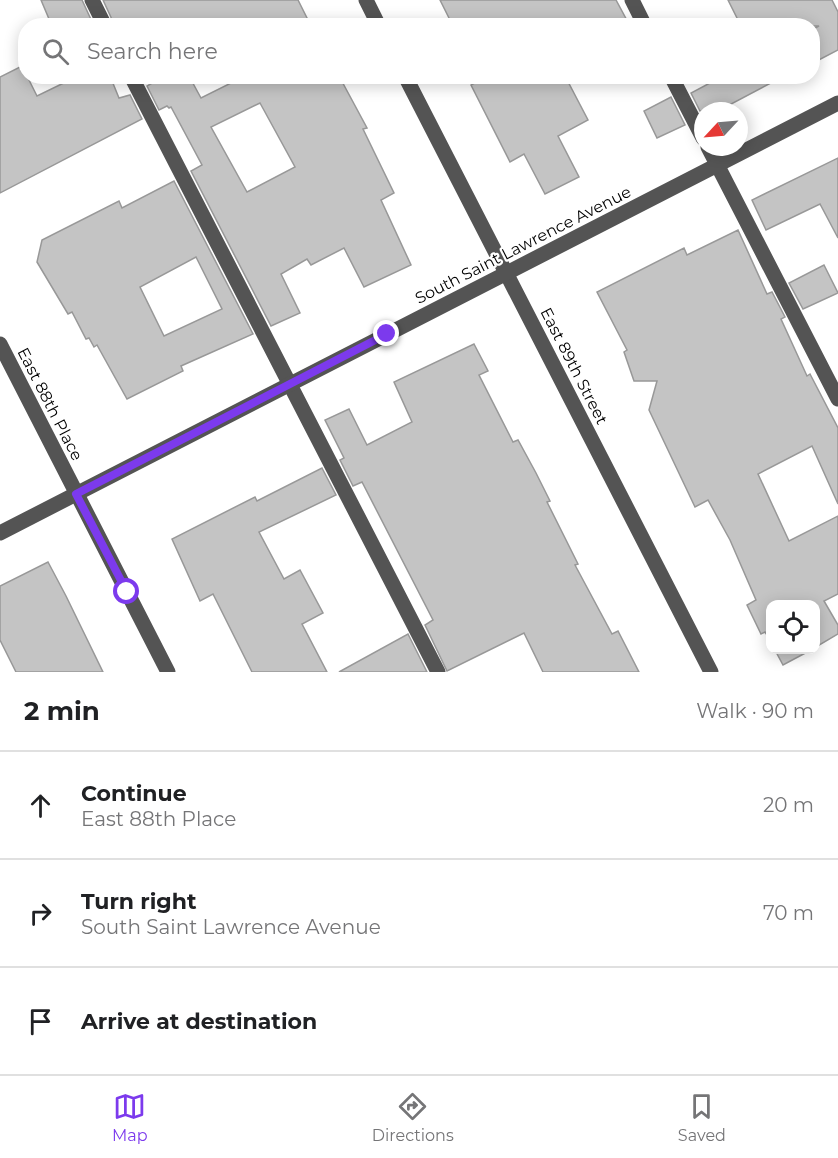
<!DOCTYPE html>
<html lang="en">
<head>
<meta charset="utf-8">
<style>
  body { margin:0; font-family:Montserrat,sans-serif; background:#f6f6f6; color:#202124 }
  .controls { position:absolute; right:18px; bottom:18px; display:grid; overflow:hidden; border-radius:12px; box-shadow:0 3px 15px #0003 }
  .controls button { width:54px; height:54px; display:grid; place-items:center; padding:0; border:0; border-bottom:2px solid #e0e0e0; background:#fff; color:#202124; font:30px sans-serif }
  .compass { position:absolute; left:694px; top:102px; width:54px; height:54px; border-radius:50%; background:#fff; box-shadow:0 3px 15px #0003; rotate:244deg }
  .stop { position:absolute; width:18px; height:18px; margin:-14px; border:4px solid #7c3aed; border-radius:50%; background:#fff }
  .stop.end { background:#7c3aed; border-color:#fff; box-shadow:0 2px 6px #0008 }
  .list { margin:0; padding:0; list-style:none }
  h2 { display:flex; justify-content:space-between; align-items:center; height:78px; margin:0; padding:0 24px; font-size:26px }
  h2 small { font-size:20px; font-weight:400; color:#757577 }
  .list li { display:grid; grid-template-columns:39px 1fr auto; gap:18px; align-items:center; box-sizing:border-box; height:108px; padding:0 24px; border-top:2px solid #e0e0e0 }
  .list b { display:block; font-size:22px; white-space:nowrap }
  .list p { margin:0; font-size:20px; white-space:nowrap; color:#757577 }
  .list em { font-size:20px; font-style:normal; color:#757577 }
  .icon { flex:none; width:33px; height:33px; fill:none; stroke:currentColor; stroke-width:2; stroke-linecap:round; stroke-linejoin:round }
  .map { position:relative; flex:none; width:838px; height:672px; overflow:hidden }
  .search { position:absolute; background:#fff; box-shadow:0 3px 15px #0003; left:18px; right:18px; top:18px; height:66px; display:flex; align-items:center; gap:15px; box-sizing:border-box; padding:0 21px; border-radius:24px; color:#757577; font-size:22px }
  .sheet { height:402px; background:#fff }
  nav { display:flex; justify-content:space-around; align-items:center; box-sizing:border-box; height:84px; border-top:2px solid #e0e0e0; background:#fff; font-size:16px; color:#757577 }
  nav a { display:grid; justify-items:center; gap:3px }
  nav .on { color:#7c3aed }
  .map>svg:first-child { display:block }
  .building { fill:#c4c4c4; stroke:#989898; stroke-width:1.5; fill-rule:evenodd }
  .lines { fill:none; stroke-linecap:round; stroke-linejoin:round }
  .minor { stroke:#545454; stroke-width:15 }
  .route { stroke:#7c3aed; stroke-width:8 }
  .labels { text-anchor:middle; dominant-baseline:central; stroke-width:4.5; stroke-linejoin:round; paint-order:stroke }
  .street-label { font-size:16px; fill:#000; stroke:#fff }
</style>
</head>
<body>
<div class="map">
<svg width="838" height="672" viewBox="0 0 838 672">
  <rect width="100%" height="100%" fill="#fff"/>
  <g class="building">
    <path d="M 41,0 L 82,0 L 94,26 L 52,26 Z"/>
    <path d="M 103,0 L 298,0 L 311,26 L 115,26 Z"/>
    <path d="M 440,0 L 616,0 L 630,26 L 453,26 Z"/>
    <path d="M 728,0 L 832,0 L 838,12 L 838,50 L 813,63 L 813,29 L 819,26 L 741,26 Z"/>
    <path d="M 22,66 L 37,96 L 78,76 L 110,76 L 119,98 L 130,95 L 142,119 L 0,193 L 0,77 Z"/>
    <path d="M 164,76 L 189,76 L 201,98 L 245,76 L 339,76 L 367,128 L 363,129 L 394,193 L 381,200 L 411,265 L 364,287 L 344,248 L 311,265 L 307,259 L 281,274 L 300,313 L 271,326 L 191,171 L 202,165 L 171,107 L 169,108 L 167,106 L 159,110 L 147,86 ZM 260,103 L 295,167 L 247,192 L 211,127 Z"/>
    <path d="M 487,76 L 565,76 L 588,120 L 558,136 L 579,177 L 545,194 L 524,154 L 510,162 L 471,85 Z"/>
    <path d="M 723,76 L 784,76 L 718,111 L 700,111 L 691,93 Z"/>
    <path d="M 671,97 L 685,125 L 657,138 L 644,111 Z"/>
    <path d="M 838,158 L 838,238 L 820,204 L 766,230 L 752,200 Z"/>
    <path d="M 174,181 L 253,334 L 181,366 L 183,371 L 127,399 L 97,345 L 94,347 L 89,338 L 86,339 L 72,312 L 68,314 L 37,262 L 42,240 L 119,201 L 122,208 ZM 196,257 L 222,309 L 164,336 L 140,287 Z"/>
    <path d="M 738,230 L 767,294 L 772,292 L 785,317 L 781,319 L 807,376 L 810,374 L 838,428 L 838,504 L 812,446 L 758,474 L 789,541 L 838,516 L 838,594 L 824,601 L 838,625 L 838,634 L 816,647 L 816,604 L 771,604 L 771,641 L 765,632 L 761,634 L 747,605 L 756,600 L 730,540 L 708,500 L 695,507 L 649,410 L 657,381 L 634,381 L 624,352 L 627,350 L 597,292 L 684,248 L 687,255 Z"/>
    <path d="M 824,265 L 838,293 L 803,309 L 789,283 Z"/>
    <path d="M 474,344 L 488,371 L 479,375 L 513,442 L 518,440 L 536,473 L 550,501 L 547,502 L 578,564 L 575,565 L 612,634 L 618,631 L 639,672 L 543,672 L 524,633 L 447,671 L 425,625 L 433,620 L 362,482 L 353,486 L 340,460 L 344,458 L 325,420 L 349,409 L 367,445 L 412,422 L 394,382 Z"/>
    <path d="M 322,468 L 336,495 L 259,532 L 284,579 L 300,570 L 323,613 L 302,624 L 327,672 L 252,672 L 213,594 L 200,601 L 172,539 L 255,497 L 257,501 Z"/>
    <path d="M 48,562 L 66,596 L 103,672 L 16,672 L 0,640 L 0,586 Z"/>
    <path d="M 408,634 L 427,672 L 339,672 Z"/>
    <path d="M 775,650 L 811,650 L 783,665 Z"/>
  </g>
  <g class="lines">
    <g class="minor">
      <path d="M 92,0 L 105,26"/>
      <path d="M 366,0 L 379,26"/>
      <path d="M 632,0 L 645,26"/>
      <path d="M 131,76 L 438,672"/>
      <path d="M 405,76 L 711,672"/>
      <path d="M 671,76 L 703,138"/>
      <path d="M 708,147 L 838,399"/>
      <path d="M 0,344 L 168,672"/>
      <path d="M 0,533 L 838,103"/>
    </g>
  </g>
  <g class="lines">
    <path class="route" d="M 127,592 L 76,494 L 387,334"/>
  </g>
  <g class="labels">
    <g class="street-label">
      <text transform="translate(523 245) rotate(-27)">South Saint Lawrence Avenue</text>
      <text transform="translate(574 366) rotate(63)">East 89th Street</text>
      <text transform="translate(50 404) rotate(63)">East 88th Place</text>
    </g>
  </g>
</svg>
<div class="controls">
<button><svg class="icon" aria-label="locate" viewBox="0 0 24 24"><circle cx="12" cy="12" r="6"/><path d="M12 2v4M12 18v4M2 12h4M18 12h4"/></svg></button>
</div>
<svg class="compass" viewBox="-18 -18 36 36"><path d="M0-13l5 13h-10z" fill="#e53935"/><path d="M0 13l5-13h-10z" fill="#757577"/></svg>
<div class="stop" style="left:127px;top:592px"></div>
<div class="stop end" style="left:387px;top:334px"></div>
<div class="search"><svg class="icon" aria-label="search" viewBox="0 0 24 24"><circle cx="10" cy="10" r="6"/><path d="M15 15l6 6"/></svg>Search here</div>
</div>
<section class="sheet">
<h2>2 min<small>Walk · 90 m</small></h2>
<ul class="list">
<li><svg class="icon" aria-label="ahead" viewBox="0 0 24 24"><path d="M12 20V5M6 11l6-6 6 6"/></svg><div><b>Continue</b><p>East 88th Place</p></div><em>20 m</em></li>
<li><svg class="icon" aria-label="right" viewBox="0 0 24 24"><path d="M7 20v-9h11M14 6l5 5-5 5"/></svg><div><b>Turn right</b><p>South Saint Lawrence Avenue</p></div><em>70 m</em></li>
<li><svg class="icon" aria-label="arrive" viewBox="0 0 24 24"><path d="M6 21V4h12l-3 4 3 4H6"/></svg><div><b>Arrive at destination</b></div></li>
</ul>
</section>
<nav>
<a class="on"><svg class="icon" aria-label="map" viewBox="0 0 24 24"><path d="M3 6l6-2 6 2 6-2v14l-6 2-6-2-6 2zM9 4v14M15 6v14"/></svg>Map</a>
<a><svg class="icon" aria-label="directions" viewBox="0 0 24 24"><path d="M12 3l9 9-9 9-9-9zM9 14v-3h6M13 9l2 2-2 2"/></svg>Directions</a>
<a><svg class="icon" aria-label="saved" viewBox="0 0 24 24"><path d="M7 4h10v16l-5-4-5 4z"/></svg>Saved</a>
</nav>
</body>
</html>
